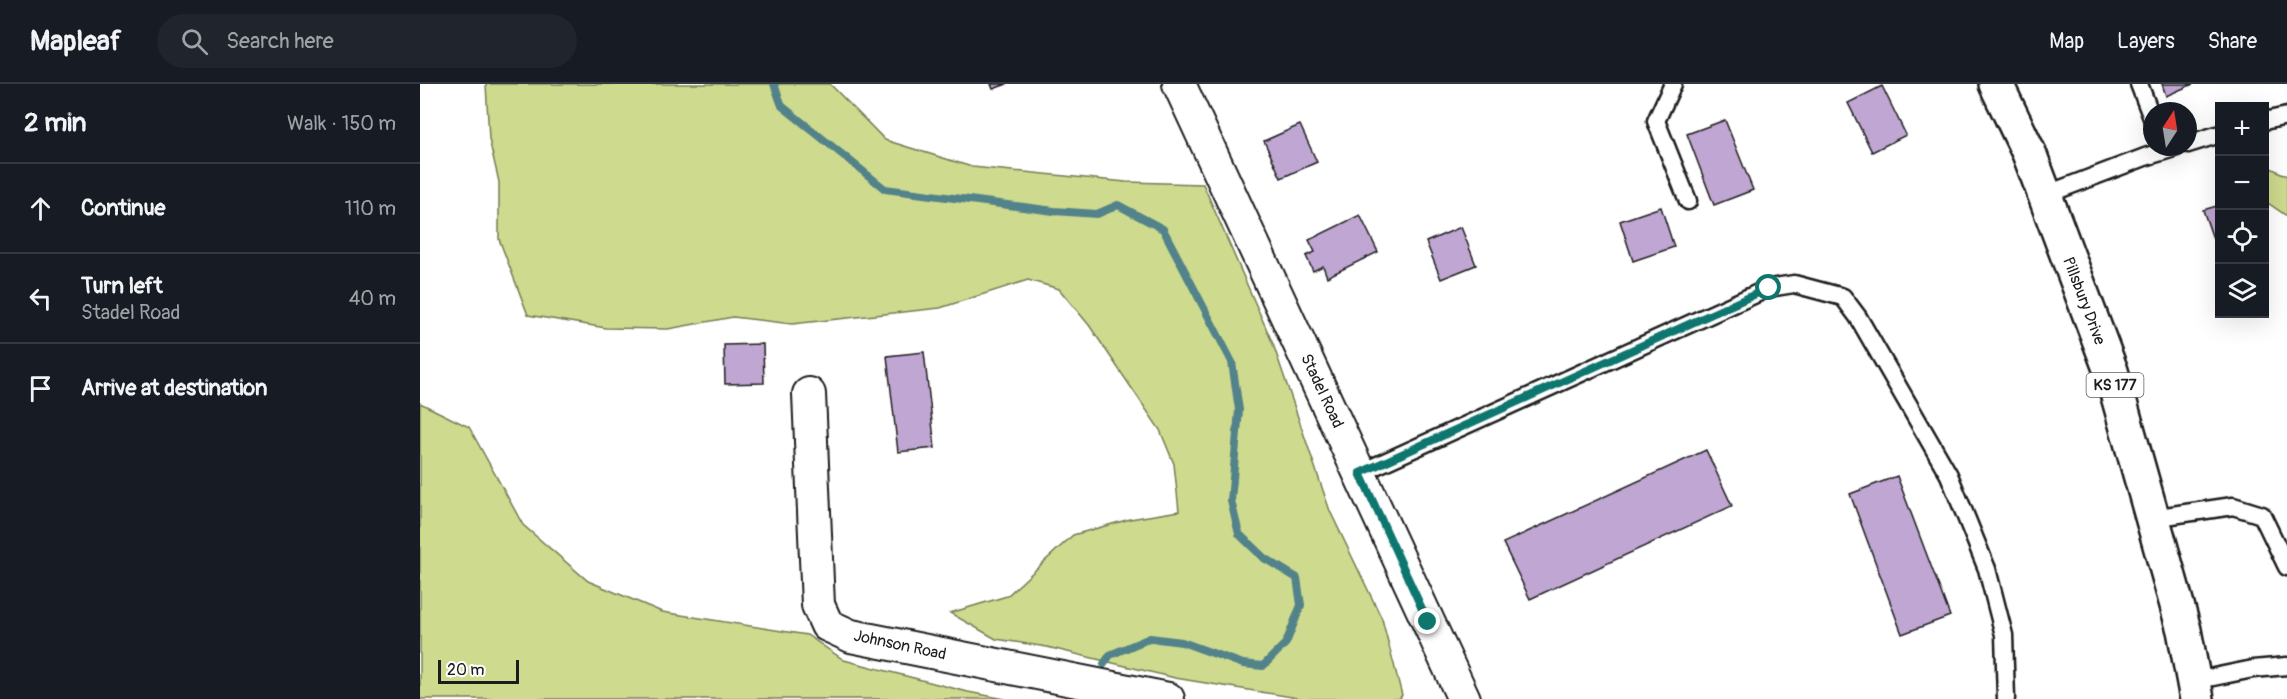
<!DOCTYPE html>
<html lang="en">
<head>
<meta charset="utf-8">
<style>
  body { margin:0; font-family:Pangolin,sans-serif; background:#20242c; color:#f1f3f6 }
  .controls { position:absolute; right:18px; top:18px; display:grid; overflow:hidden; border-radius:0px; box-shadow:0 6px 24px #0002 }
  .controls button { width:54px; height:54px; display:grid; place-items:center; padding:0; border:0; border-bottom:2px solid #363941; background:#171b24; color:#f1f3f6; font:30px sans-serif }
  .compass { position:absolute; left:1723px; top:18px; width:54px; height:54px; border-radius:50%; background:#171b24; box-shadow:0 6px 24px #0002; rotate:12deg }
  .scale { position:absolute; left:18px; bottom:15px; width:81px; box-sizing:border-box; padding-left:6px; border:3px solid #1c1c1c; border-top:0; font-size:16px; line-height:21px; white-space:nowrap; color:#1c1c1c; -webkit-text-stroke:4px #fff; paint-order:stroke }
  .stop { position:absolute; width:18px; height:18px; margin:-14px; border:4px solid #0f766e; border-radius:50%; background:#fff }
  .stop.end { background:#0f766e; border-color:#fff; box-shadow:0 2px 6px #0008 }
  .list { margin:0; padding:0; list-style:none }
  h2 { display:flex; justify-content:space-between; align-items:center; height:78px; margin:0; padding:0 24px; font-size:26px }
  h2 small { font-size:20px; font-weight:400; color:#9ea1a6 }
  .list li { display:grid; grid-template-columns:39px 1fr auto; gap:18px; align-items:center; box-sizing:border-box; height:90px; padding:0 24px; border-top:2px solid #363941 }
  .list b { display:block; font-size:22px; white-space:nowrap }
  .list p { margin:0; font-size:20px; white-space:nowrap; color:#9ea1a6 }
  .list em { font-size:20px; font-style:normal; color:#9ea1a6 }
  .icon { flex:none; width:33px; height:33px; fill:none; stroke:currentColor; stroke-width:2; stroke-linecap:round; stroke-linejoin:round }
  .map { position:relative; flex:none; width:1867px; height:615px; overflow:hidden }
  header { display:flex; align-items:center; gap:36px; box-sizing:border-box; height:84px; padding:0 30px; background:#171b24; border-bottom:2px solid #363941 }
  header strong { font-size:28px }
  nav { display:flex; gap:33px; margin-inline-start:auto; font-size:21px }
  .search { width:420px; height:54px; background:#20242c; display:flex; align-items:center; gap:15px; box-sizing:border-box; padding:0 21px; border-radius:33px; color:#9ea1a6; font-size:22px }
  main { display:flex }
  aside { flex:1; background:#171b24 }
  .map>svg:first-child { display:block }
  .green { fill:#ceda8d; stroke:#757b54; stroke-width:1.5 }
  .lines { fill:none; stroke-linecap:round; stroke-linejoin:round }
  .stream { stroke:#53838a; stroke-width:8 }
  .building { fill:#c0a6d3; stroke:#1c1c1c; stroke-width:1.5 }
  .lane-casing { stroke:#1c1c1c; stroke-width:21 }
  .street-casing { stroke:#1c1c1c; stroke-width:36 }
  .highway-casing { stroke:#1c1c1c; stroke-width:38 }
  .lane { stroke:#fff; stroke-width:16 }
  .street { stroke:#fff; stroke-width:32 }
  .highway { stroke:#fff; stroke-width:33 }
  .route { stroke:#0f766e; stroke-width:8 }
  .labels { text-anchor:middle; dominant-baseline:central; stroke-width:4.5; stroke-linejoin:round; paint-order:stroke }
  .shield { fill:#fff; stroke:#606060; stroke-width:1.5 }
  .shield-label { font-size:15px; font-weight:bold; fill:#1c1c1c }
  .street-label { font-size:16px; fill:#1c1c1c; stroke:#fff }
</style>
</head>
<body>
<header>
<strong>Mapleaf</strong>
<div class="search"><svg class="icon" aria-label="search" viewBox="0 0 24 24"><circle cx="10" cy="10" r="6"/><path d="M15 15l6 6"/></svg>Search here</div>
<nav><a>Map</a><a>Layers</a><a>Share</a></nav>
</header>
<main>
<aside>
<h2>2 min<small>Walk · 150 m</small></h2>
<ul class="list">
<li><svg class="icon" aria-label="ahead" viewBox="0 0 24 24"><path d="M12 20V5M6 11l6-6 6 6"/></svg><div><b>Continue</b></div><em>110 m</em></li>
<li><svg class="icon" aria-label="left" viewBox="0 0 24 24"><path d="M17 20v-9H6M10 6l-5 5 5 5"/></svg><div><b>Turn left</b><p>Stadel Road</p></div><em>40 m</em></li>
<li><svg class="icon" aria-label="arrive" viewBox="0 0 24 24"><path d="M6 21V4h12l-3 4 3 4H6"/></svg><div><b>Arrive at destination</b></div></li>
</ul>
</aside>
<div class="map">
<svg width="1867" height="615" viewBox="0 0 1867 615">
  <rect width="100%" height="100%" fill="#fff"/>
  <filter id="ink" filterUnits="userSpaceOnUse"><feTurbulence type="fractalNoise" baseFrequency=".0167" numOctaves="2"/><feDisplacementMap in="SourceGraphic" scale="12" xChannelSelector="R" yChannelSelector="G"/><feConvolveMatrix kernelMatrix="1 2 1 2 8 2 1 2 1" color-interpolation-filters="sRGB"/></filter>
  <g filter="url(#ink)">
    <g class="green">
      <path d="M 66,0 L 410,0 L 465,56 L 552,83 L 706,98 L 783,100 L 853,260 L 910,427 L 962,535 L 982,611 L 979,615 L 884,615 L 755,594 L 627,563 L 576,555 L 530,529 L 587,512 L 653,451 L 710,435 L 759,427 L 754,380 L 740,346 L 669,241 L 639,205 L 608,196 L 520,224 L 372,240 L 313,233 L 248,245 L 186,244 L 108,231 L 79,155 L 79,98 L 69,55 Z"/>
      <path d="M 1845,81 L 1867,92 L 1867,132 L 1845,117 Z"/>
      <path d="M 0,319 L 49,343 L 103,441 L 168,497 L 242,528 L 387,551 L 424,576 L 548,608 L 585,615 L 0,615 Z"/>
    </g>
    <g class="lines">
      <path class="stream" d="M 354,0 L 362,22 L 465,105 L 634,127 L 677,130 L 698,121 L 743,145 L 812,278 L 819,326 L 811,417 L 819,450 L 844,474 L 877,494 L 881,521 L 866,559 L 843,582 L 823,580 L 762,558 L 730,554 L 690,571 L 684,580"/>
    </g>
    <g class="building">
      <path d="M 571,0 L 587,0 L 573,5 Z"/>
      <path d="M 1742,0 L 1773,0 L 1746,12 Z"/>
      <path d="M 1462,2 L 1486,51 L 1452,68 L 1428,19 Z"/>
      <path d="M 1305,36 L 1333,106 L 1294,121 L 1267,50 Z"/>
      <path d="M 880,41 L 897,78 L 861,94 L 844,57 Z"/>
      <path d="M 1800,121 L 1800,175 L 1783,126 Z"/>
      <path d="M 1241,123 L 1254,163 L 1213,177 L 1200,137 Z"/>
      <path d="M 940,131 L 958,168 L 907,193 L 903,182 L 893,187 L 886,172 L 895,168 L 889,156 Z"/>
      <path d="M 1041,143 L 1056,181 L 1021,195 L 1006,158 Z"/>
      <path d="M 343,260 L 344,299 L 305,300 L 304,261 Z"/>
      <path d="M 504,268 L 515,364 L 478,368 L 467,272 Z"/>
      <path d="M 1286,366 L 1312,422 L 1110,515 L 1083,459 Z"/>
      <path d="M 1477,392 L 1530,532 L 1482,550 L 1430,410 Z"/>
    </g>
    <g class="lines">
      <defs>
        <g id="lane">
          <path d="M 1253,0 L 1236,37 L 1268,117"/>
          <path d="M 1719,0 L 1732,34"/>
          <path d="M 1844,37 L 1867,32"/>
          <path d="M 1768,60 L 1800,50"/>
          <path d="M 1625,111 L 1725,73 L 1757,63"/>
          <path d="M 940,389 L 1349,204 L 1374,200 L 1423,213 L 1438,233 L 1529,391 L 1567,485 L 1584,551 L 1586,615"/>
          <path d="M 1732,434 L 1813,422 L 1842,431 L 1867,483"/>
          <path d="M 1774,597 L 1833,585 L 1867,582"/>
        </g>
        <g id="street">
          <path d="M 759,0 L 1044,615"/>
          <path d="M 389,310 L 398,521 L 407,541 L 431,552 L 748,615"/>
        </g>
        <path id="highway" d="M 1576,0 L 1609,69 L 1691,287 L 1764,546 L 1777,615"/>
      </defs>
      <use href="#lane" class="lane-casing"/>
      <use href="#street" class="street-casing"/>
      <use href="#highway" class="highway-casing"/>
      <use href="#lane" class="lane"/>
      <use href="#street" class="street"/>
      <use href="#highway" class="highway"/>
    </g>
  </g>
  <g class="lines" filter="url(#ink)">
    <path class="route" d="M 1008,538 L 940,389 L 1349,204"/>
  </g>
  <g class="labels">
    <rect class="shield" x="1666.5" y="289" width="57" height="24" rx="4.5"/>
    <g class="shield-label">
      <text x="1695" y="301">KS 177</text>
    </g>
    <g class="street-label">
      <text transform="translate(1664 217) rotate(69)">Pillsbury Drive</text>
      <text transform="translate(902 307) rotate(65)">Stadel Road</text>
      <text transform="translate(480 561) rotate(12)">Johnson Road</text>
    </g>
  </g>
</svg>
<div class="controls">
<button>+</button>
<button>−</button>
<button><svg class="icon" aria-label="locate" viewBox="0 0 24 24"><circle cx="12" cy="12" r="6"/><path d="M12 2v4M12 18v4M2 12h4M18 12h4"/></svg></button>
<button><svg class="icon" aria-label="layers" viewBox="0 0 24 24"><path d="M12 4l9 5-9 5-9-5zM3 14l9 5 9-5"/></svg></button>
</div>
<svg class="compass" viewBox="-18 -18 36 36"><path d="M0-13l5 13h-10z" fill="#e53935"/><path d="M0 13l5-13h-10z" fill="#9ea1a6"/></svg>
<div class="scale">20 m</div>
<div class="stop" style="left:1349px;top:204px"></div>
<div class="stop end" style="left:1008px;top:538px"></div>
</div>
</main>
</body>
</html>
